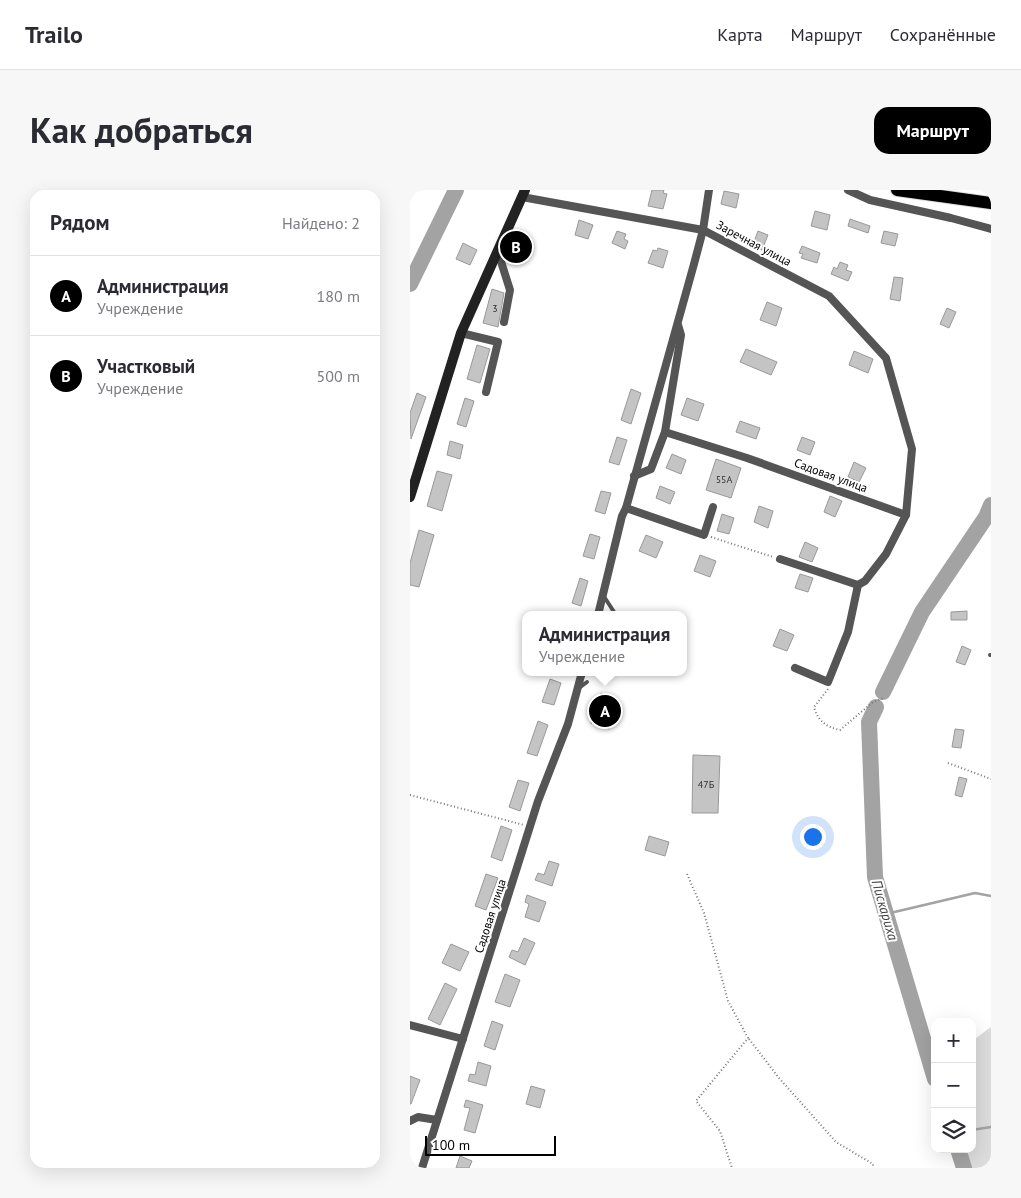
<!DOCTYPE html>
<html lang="ru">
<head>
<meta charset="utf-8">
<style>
  body { margin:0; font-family:"PT Sans",sans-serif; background:#f7f7f7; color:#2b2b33 }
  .controls { position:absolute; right:15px; bottom:15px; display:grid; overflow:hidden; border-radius:10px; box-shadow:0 5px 20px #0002 }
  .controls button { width:45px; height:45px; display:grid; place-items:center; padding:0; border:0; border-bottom:1px solid #e1e1e2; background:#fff; color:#2b2b33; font:25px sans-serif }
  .scale { position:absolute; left:15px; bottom:12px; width:131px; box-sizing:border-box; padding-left:5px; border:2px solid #000; border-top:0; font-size:14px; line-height:18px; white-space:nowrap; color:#000; -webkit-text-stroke:4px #fff; paint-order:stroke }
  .you { position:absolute; left:402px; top:646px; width:18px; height:18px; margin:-12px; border:4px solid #fff; border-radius:50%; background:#1a73e8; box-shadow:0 0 0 8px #1a73e833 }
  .badge { display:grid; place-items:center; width:32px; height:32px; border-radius:50%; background:#000; color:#fff; font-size:16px; font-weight:700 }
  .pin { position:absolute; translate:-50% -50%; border:2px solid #fff; box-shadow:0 1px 5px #0006 }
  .popup { position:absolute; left:112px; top:421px; width:165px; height:65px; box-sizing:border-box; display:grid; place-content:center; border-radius:10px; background:#fff; filter:drop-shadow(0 1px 4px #0005); font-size:16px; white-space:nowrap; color:#7c7c81 }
  .popup b { font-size:19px; color:#2b2b33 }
  .popup::after { content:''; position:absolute; left:50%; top:100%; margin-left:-10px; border:10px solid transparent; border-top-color:#fff }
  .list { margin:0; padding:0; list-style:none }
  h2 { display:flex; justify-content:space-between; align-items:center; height:65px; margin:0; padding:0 20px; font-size:21px }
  h2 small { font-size:16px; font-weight:400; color:#7c7c81 }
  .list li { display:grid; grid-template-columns:32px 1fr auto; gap:15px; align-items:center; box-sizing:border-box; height:80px; padding:0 20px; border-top:1px solid #e1e1e2 }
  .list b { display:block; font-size:19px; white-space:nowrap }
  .list p { margin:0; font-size:16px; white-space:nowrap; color:#7c7c81 }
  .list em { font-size:16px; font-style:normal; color:#7c7c81 }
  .icon { flex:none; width:28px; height:28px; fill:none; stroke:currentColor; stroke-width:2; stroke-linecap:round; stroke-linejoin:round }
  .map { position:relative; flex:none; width:581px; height:978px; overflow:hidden; border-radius:15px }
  header { display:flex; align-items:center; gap:30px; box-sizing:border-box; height:70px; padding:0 25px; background:#fff; border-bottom:1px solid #e1e1e2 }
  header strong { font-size:24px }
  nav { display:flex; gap:28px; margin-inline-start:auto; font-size:18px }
  .intro { display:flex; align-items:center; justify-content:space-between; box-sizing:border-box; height:120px; padding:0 30px }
  h1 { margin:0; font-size:35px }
  .button { padding:12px 22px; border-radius:15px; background:#000; color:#fff; font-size:18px; font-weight:700 }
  main { display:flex; gap:30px; padding:0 30px }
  aside { flex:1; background:#fff; border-radius:15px; box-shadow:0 5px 20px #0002 }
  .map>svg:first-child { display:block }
  .green { fill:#dcdcdc }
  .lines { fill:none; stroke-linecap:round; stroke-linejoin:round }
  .stream { stroke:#a3a3a3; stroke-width:2.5 }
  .river { stroke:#a3a3a3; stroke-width:16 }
  .building { fill:#c4c4c4; stroke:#999 }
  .primary-casing { stroke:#dbdbdb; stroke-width:14 }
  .path { stroke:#777; stroke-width:2; stroke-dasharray:1 2.5; stroke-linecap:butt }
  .lane { stroke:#555; stroke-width:4 }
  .street { stroke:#555; stroke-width:8 }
  .secondary { stroke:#222; stroke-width:10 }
  .primary { stroke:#000; stroke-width:12 }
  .labels { text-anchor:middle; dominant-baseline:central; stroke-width:4; stroke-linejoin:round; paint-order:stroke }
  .number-label { font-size:10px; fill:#313131 }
  .street-label { font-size:12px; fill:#000; stroke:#fff }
  .water-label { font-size:14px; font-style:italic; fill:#444; stroke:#fff }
</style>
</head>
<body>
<header>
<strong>Trailo</strong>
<nav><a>Карта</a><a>Маршрут</a><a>Сохранённые</a></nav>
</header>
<div class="intro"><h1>Как добраться</h1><a class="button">Маршрут</a></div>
<main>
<aside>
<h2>Рядом<small>Найдено: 2</small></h2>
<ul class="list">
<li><span class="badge">A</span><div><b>Администрация</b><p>Учреждение</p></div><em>180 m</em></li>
<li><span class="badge">B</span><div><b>Участковый</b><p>Учреждение</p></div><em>500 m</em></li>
</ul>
</aside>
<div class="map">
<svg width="581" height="978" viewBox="0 0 581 978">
  <rect width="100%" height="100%" fill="#fff"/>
  <path class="green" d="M 581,837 L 581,978 L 547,978 L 550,959 L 562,959 L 562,851 Z"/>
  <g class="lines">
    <g class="stream">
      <path d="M 476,724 L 565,703 L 581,706"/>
      <path d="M 562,940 L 581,937"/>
    </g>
    <g class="river">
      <path d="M 0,94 L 46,0"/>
      <path d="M 473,502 L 512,422 L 576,327 L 581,315"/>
      <path d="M 466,517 L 459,532 L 465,687 L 525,889"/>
      <path d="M 548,959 L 554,978"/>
    </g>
  </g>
  <g class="building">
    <path d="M 242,0 L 254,0 L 253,3 L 257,4 L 253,19 L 238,16 Z"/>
    <path d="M 314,1 L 329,4 L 326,18 L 311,14 Z"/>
    <path d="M 405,21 L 420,25 L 417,40 L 401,36 Z"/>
    <path d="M 440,29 L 460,36 L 458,43 L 438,36 Z"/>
    <path d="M 169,30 L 183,35 L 178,49 L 165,45 Z"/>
    <path d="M 207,41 L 216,44 L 214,49 L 218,51 L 215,59 L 202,53 Z"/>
    <path d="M 348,41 L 358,45 L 352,60 L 342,57 Z"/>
    <path d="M 474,41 L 488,44 L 485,56 L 471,53 Z"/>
    <path d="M 106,47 L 114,51 L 107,66 L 99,63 Z"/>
    <path d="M 53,53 L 67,60 L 60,75 L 46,69 Z"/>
    <path d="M 392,56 L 410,63 L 407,73 L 391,68 L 393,64 L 389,63 Z"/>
    <path d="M 248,58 L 258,61 L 253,78 L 238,73 L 243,60 L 247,61 Z"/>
    <path d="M 430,72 L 438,75 L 436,80 L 442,82 L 438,91 L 421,84 L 424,77 L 427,79 Z"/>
    <path d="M 484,87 L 493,88 L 490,111 L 480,109 Z"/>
    <path d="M 82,99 L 94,103 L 88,137 L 73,133 Z"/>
    <path d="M 357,112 L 372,118 L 366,136 L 350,130 Z"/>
    <path d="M 537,118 L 546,122 L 539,138 L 530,134 Z"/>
    <path d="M 67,155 L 80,159 L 70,193 L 57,189 Z"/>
    <path d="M 336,159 L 367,172 L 361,185 L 330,172 Z"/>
    <path d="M 444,161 L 463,169 L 458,183 L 439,175 Z"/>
    <path d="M 221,199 L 231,203 L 221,234 L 211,230 Z"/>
    <path d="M 7,203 L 16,207 L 1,249 L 0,223 Z"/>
    <path d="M 55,208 L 64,211 L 56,237 L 47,234 Z"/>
    <path d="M 277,208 L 294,214 L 288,231 L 271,225 Z"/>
    <path d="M 330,231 L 350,238 L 346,249 L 326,242 Z"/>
    <path d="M 207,247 L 217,250 L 209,275 L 199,272 Z"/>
    <path d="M 392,247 L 405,252 L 400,265 L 387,260 Z"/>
    <path d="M 40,251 L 53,255 L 50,269 L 37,265 Z"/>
    <path d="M 262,264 L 276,270 L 271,284 L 256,278 Z"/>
    <path d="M 306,269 L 331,278 L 321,308 L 296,300 Z"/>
    <path d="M 444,272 L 456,278 L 449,292 L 438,287 Z"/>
    <path d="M 27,281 L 42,285 L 32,321 L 17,316 Z"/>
    <path d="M 250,296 L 265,302 L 260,314 L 246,308 Z"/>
    <path d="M 191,301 L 201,303 L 195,324 L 185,321 Z"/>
    <path d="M 420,306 L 432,311 L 425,327 L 414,322 Z"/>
    <path d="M 349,316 L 363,321 L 358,338 L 344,332 Z"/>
    <path d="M 312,324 L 324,328 L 319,344 L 307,341 Z"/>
    <path d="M 9,340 L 24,345 L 9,397 L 0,395 L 0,373 Z"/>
    <path d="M 180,344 L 190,347 L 184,369 L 173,366 Z"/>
    <path d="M 236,345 L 253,352 L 246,368 L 229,361 Z"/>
    <path d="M 395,352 L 408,358 L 402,372 L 389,367 Z"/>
    <path d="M 290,365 L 306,371 L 300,387 L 284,381 Z"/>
    <path d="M 390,384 L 403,388 L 398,402 L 385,398 Z"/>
    <path d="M 170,388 L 178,391 L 171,416 L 162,413 Z"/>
    <path d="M 557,421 L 557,430 L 541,430 L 541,422 Z"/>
    <path d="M 370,439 L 384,445 L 377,461 L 363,456 Z"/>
    <path d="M 552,456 L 561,460 L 555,475 L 546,472 Z"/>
    <path d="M 140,489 L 151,493 L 144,515 L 132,512 Z"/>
    <path d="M 191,503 L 208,509 L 199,539 L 181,533 Z"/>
    <path d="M 128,531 L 138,535 L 127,566 L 117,563 Z"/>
    <path d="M 545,539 L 554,540 L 551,558 L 542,557 Z"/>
    <path d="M 283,565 L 310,566 L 308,623 L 282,623 Z"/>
    <path d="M 549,587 L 557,589 L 552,607 L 545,605 Z"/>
    <path d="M 108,590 L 119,593 L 110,621 L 99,617 Z"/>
    <path d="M 91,636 L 102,640 L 92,671 L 81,667 Z"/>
    <path d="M 239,646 L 259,652 L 255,666 L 235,660 Z"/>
    <path d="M 139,671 L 149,674 L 142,696 L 125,690 L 128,683 L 134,685 Z"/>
    <path d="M 76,684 L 88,688 L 76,720 L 65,716 Z"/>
    <path d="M 117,705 L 136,712 L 129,732 L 115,727 L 119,714 L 115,712 Z"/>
    <path d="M 114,748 L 125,753 L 115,775 L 99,767 L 102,760 L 108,762 Z"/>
    <path d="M 41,754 L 59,762 L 50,781 L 32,773 Z"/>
    <path d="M 95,784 L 110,790 L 100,817 L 85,812 Z"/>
    <path d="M 35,793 L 47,799 L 30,835 L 18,829 Z"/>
    <path d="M 82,831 L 93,835 L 85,860 L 74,856 Z"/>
    <path d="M 68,872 L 81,876 L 76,896 L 58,891 L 60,884 L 65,885 Z"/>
    <path d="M 0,886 L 10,890 L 1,914 L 0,914 Z"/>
    <path d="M 121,896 L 135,900 L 130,918 L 116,914 Z"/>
    <path d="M 56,910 L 73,915 L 65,943 L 54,940 L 60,918 L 54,917 Z"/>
    <path d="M 50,966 L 62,971 L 59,978 L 46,978 Z"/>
  </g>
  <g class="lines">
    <defs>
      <path id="primary" d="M 487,0 L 581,13"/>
    </defs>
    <use href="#primary" class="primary-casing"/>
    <g class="path">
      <path d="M 301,347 L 363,367"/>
      <path d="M 418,499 L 404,517 C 408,531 416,537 430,540 L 463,512 L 474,508"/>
      <path d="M 538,573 L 581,589"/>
      <path d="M 0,605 L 114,635"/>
      <path d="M 277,684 L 294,723 L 318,811 L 338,848 L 286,911 L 310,941 L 322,978"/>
      <path d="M 339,849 L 369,888 L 426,952 L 463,974 L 463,978"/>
    </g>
    <g class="lane">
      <path d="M 193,405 L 206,425"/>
      <path d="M 580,465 L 581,465"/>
      <path d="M 169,498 L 177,492"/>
    </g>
    <g class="street">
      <path d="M 438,0 L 460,10 L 541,28 L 581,39"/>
      <path d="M 112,7 L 293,40 L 419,106 L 476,168 L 502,259 L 496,325 L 476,364 L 455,391 L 448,395 L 438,442 L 418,492 L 385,478"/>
      <path d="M 88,62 L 100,100 L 94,132"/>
      <path d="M 51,143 L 88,152 L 76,202"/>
      <path d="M 255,242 L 337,268 L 496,325"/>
      <path d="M 224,286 L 241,279 L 255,242 L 271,145 L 268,135"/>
      <path d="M 216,318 L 294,345 L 303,317"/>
      <path d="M 370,369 L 448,395"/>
      <path d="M 188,425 L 212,326 L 216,318 L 284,74 L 293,40 L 299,0"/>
      <path d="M 0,835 L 53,849"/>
      <path d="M 0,931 L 8,927 L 27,930"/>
      <path d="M 12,978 L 128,611 L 158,534 L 172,482"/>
    </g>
    <path class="secondary" d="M 0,307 L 51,143 L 115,0"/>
    <use href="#primary" class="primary"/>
  </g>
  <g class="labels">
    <g class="number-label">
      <text x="85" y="118">3</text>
      <text x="314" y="289">55А</text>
      <text x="296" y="594">47Б</text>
    </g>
    <g class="street-label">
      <text transform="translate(344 53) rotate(28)">Заречная улица</text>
      <text transform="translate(421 285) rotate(20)">Садовая улица</text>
      <text transform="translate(80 726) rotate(-72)">Садовая улица</text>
    </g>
    <g class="water-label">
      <text transform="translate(475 720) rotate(74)">Пискариха</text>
    </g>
  </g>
</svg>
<div class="controls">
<button>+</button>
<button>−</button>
<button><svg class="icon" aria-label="layers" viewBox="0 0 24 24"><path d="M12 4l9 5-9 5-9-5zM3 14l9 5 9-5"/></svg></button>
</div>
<div class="scale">100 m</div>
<div class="you"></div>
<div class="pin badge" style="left:195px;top:521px">A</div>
<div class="popup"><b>Администрация</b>Учреждение</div>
<div class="pin badge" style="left:106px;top:57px">B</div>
</div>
</main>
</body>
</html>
